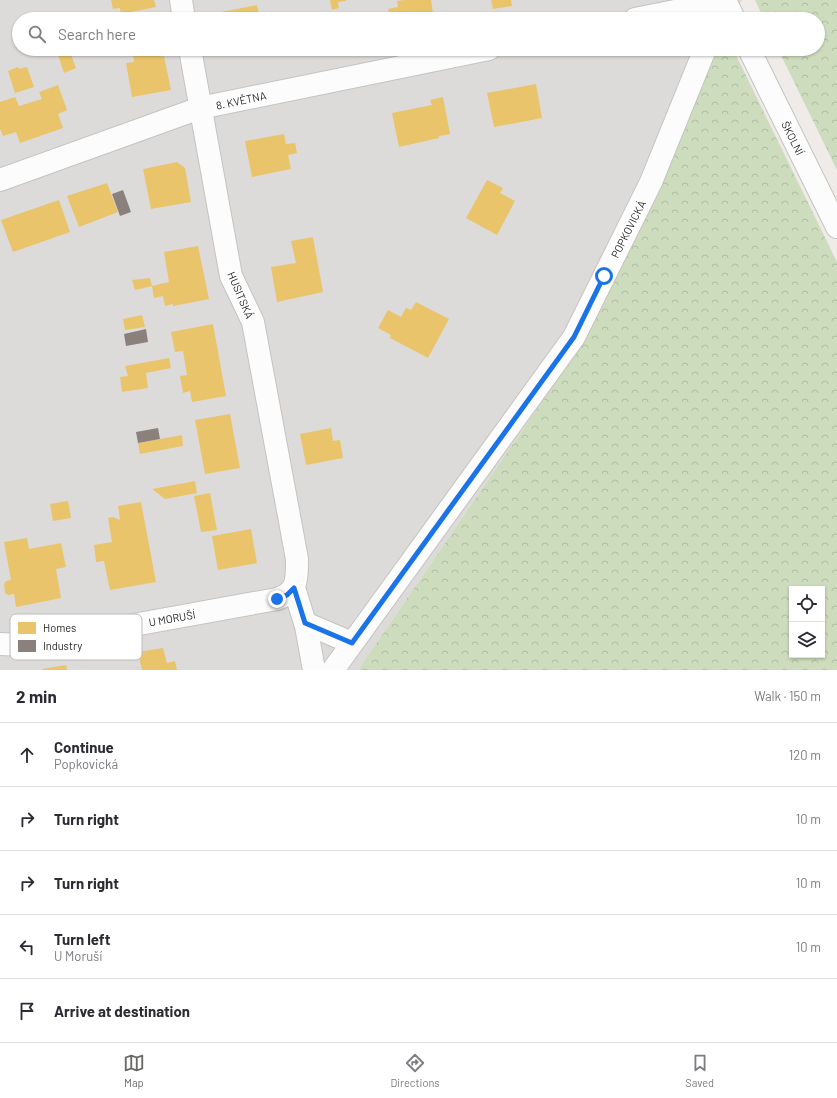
<!DOCTYPE html>
<html lang="en">
<head>
<meta charset="utf-8">
<style>
  body { margin:0; font-family:Barlow,sans-serif; background:#f7f7f7; color:#2b2b33 }
  .controls { position:absolute; right:12px; bottom:12px; display:grid; overflow:hidden; border-radius:0px; box-shadow:0 1px 3px #0004 }
  .controls button { width:36px; height:36px; display:grid; place-items:center; padding:0; border:0; border-bottom:1px solid #e1e1e2; background:#fff; color:#2b2b33; font:20px sans-serif }
  .stop { position:absolute; width:12px; height:12px; margin:-9px; border:3px solid #1a73e8; border-radius:50%; background:#fff }
  .stop.end { background:#1a73e8; border-color:#fff; box-shadow:0 1px 4px #0008 }
  .list { margin:0; padding:0; list-style:none }
  h2 { display:flex; justify-content:space-between; align-items:center; height:52px; margin:0; padding:0 16px; font-size:17px }
  h2 small { font-size:13px; font-weight:400; color:#7c7c81 }
  .list li { display:grid; grid-template-columns:26px 1fr auto; gap:12px; align-items:center; box-sizing:border-box; height:64px; padding:0 16px; border-top:1px solid #e1e1e2 }
  .list b { display:block; font-size:15px; white-space:nowrap }
  .list p { margin:0; font-size:13px; white-space:nowrap; color:#7c7c81 }
  .list em { font-size:13px; font-style:normal; color:#7c7c81 }
  .icon { flex:none; width:22px; height:22px; fill:none; stroke:currentColor; stroke-width:2; stroke-linecap:round; stroke-linejoin:round }
  .map { position:relative; flex:none; width:837px; height:670px; overflow:hidden }
  .search { position:absolute; background:#fff; box-shadow:0 1px 3px #0004; left:12px; right:12px; top:12px; height:44px; display:flex; align-items:center; gap:10px; box-sizing:border-box; padding:0 14px; border-radius:22px; color:#7c7c81; font-size:15px }
  .sheet { height:372px; background:#fff }
  nav { display:flex; justify-content:space-around; align-items:center; box-sizing:border-box; height:56px; border-top:1px solid #e1e1e2; background:#fff; font-size:11px; color:#7c7c81 }
  nav a { display:grid; justify-items:center; gap:2px }
  nav .on { color:#676665 }
  .map>svg:first-child { display:block }
  .residential { fill:#dddbda }
  .forest { fill:url(#forest-crowns); fill-rule:evenodd }
  .homes { fill:#e9c46a }
  .industry { fill:#8a817c }
  .lines { fill:none; stroke-linecap:round; stroke-linejoin:round }
  .minor-casing { stroke:#c5c3c2; stroke-width:24 }
  .minor { stroke:#fcfcfc; stroke-width:22 }
  .route { stroke:#1a73e8; stroke-width:5 }
  .labels { text-anchor:middle; dominant-baseline:central; stroke-width:4; stroke-linejoin:round; paint-order:stroke }
  .street-label { font-size:11px; fill:#1f1f1f; stroke:#fff }
  .key { fill:#fff; stroke:#bcbcbc; stroke-width:1 }
  .key-label { font-size:11px; fill:#1f1f1f }
</style>
</head>
<body>
<div class="map">
<svg width="837" height="670" viewBox="0 0 837 670">
  <defs>
    <pattern id="forest-crowns" width="20" height="18" patternUnits="userSpaceOnUse"><rect width="20" height="18" fill="#cddcbd"/><path d="M2 6a3 3 0 1 1 6 0M12 15a3 3 0 1 1 6 0" fill="none" stroke="#b0bca2"/></pattern>
  </defs>
  <rect width="100%" height="100%" fill="#eeebe8"/>
  <path class="residential" d="M 0,0 L 742,0 L 732,19 L 19,19 L 19,49 L 718,49 L 656,196 L 585,339 L 358,670 L 0,670 Z"/>
  <g class="forest">
    <path d="M 755,0 L 837,0 L 837,170 L 778,49 L 818,49 L 818,19 L 764,19 Z"/>
    <path d="M 718,49 L 733,49 L 837,262 L 837,670 L 358,670 L 585,339 L 656,196 ZM 792,589 L 822,589 L 822,655 L 792,655 Z"/>
  </g>
  <g class="homes">
    <path d="M 111,0 L 154,0 L 156,7 L 121,14 L 120,8 L 113,9 Z"/>
    <path d="M 330,0 L 346,0 L 346,1 L 338,2 L 339,8 L 332,10 Z"/>
    <path d="M 404,0 L 431,0 L 434,19 L 390,19 L 388,9 L 398,7 L 397,1 Z"/>
    <path d="M 491,0 L 511,0 L 512,6 L 493,9 Z"/>
    <path d="M 257,5 L 260,19 L 223,19 L 221,12 Z"/>
    <path d="M 56,49 L 69,49 L 76,68 L 64,73 Z"/>
    <path d="M 160,50 L 161,57 L 164,56 L 171,90 L 132,97 L 126,63 L 134,62 L 133,54 Z"/>
    <path d="M 18,67 L 19,69 L 27,67 L 34,87 L 15,93 L 8,71 Z"/>
    <path d="M 536,84 L 542,118 L 494,127 L 487,93 Z"/>
    <path d="M 58,85 L 67,110 L 58,114 L 63,128 L 20,143 L 16,132 L 3,136 L 0,129 L 0,102 L 15,97 L 19,106 L 42,99 L 39,92 Z"/>
    <path d="M 443,97 L 450,134 L 439,136 L 439,138 L 399,147 L 392,113 L 432,105 L 430,100 Z"/>
    <path d="M 284,134 L 286,144 L 295,143 L 297,153 L 288,155 L 291,169 L 252,177 L 245,141 Z"/>
    <path d="M 177,162 L 185,168 L 191,202 L 151,209 L 143,169 Z"/>
    <path d="M 487,180 L 503,188 L 500,193 L 515,201 L 497,235 L 466,218 Z"/>
    <path d="M 107,183 L 118,212 L 79,227 L 67,196 Z"/>
    <path d="M 59,200 L 70,232 L 13,252 L 1,220 Z"/>
    <path d="M 313,237 L 323,292 L 277,302 L 271,267 L 296,263 L 291,241 Z"/>
    <path d="M 198,246 L 209,299 L 173,306 L 173,304 L 165,306 L 163,296 L 154,298 L 152,286 L 135,290 L 132,280 L 150,278 L 152,286 L 169,282 L 164,252 Z"/>
    <path d="M 416,302 L 449,319 L 428,358 L 390,338 L 391,335 L 378,328 L 388,310 L 401,317 L 406,308 L 411,310 Z"/>
    <path d="M 142,315 L 145,327 L 125,330 L 123,319 Z"/>
    <path d="M 213,324 L 226,396 L 192,402 L 190,391 L 183,393 L 180,376 L 187,375 L 183,351 L 175,352 L 171,332 Z"/>
    <path d="M 169,358 L 171,368 L 146,373 L 148,388 L 122,392 L 120,377 L 128,376 L 125,366 Z"/>
    <path d="M 230,414 L 240,468 L 205,474 L 195,420 Z"/>
    <path d="M 331,428 L 333,441 L 340,440 L 343,458 L 306,465 L 300,434 Z"/>
    <path d="M 182,435 L 183,446 L 140,454 L 138,443 Z"/>
    <path d="M 195,481 L 197,493 L 165,499 L 152,489 Z"/>
    <path d="M 210,493 L 217,530 L 201,532 L 194,496 Z"/>
    <path d="M 68,501 L 71,518 L 53,521 L 50,504 Z"/>
    <path d="M 141,502 L 156,582 L 110,590 L 104,561 L 96,562 L 94,545 L 112,542 L 108,518 L 113,517 L 120,520 L 118,506 Z"/>
    <path d="M 251,529 L 257,563 L 218,570 L 212,536 Z"/>
    <path d="M 27,538 L 29,549 L 61,543 L 66,567 L 56,569 L 61,598 L 16,607 L 14,594 L 8,595 L 5,593 L 4,584 L 6,581 L 11,580 L 4,542 Z"/>
    <path d="M 163,648 L 167,663 L 175,661 L 177,670 L 142,670 L 138,652 Z"/>
    <path d="M 66,665 L 67,670 L 43,670 L 42,669 Z"/>
  </g>
  <g class="industry">
    <path d="M 123,190 L 131,212 L 120,216 L 112,194 Z"/>
    <path d="M 146,329 L 148,342 L 126,346 L 124,334 Z"/>
    <path d="M 158,428 L 160,439 L 138,443 L 136,432 Z"/>
  </g>
  <g class="lines">
    <defs>
      <g id="minor">
        <path d="M 181,0 L 184,19"/>
        <path d="M 725,0 L 734,19"/>
        <path d="M 635,19 L 725,1"/>
        <path d="M 749,49 L 837,227"/>
        <path d="M 0,180 L 200,108 L 489,49"/>
        <path d="M 294,588 L 306,626 L 314,670"/>
        <path d="M 305,623 L 352,643"/>
        <path d="M 0,644 L 23,645 L 277,599 C 298,592 297,579 297,559 L 253,322 L 231,276 L 190,49"/>
        <path d="M 333,670 L 574,337 L 651,182 L 705,49"/>
      </g>
    </defs>
    <use href="#minor" class="minor-casing"/>
    <use href="#minor" class="minor"/>
  </g>
  <g class="lines">
    <path class="route" d="M 277,599 L 287,595 L 294,588 L 305,623 L 352,643 L 574,337 L 604,276"/>
  </g>
  <g class="labels">
    <g class="street-label">
      <text transform="translate(241 100) rotate(-12)">8. KVĚTNA</text>
      <text transform="translate(793 138) rotate(64)">ŠKOLNÍ</text>
      <text transform="translate(628 229) rotate(-63)">POPKOVICKÁ</text>
      <text transform="translate(241 295) rotate(67)">HUSITSKÁ</text>
      <text transform="translate(172 618) rotate(-10)">U MORUŠÍ</text>
    </g>
  </g>
  <rect x="10" y="614" width="132" height="46" rx="6" class="key"/>
  <rect x="18" y="622" width="18" height="12" fill="#e9c46a"/>
  <rect x="18" y="640" width="18" height="12" fill="#8a817c"/>
  <g class="key-label">
    <text x="43" y="632">Homes</text>
    <text x="43" y="650">Industry</text>
  </g>
</svg>
<div class="controls">
<button><svg class="icon" aria-label="locate" viewBox="0 0 24 24"><circle cx="12" cy="12" r="6"/><path d="M12 2v4M12 18v4M2 12h4M18 12h4"/></svg></button>
<button><svg class="icon" aria-label="layers" viewBox="0 0 24 24"><path d="M12 4l9 5-9 5-9-5zM3 14l9 5 9-5"/></svg></button>
</div>
<div class="stop" style="left:604px;top:276px"></div>
<div class="stop end" style="left:277px;top:599px"></div>
<div class="search"><svg class="icon" aria-label="search" viewBox="0 0 24 24"><circle cx="10" cy="10" r="6"/><path d="M15 15l6 6"/></svg>Search here</div>
</div>
<section class="sheet">
<h2>2 min<small>Walk · 150 m</small></h2>
<ul class="list">
<li><svg class="icon" aria-label="ahead" viewBox="0 0 24 24"><path d="M12 20V5M6 11l6-6 6 6"/></svg><div><b>Continue</b><p>Popkovická</p></div><em>120 m</em></li>
<li><svg class="icon" aria-label="right" viewBox="0 0 24 24"><path d="M7 20v-9h11M14 6l5 5-5 5"/></svg><div><b>Turn right</b></div><em>10 m</em></li>
<li><svg class="icon" aria-label="right" viewBox="0 0 24 24"><path d="M7 20v-9h11M14 6l5 5-5 5"/></svg><div><b>Turn right</b></div><em>10 m</em></li>
<li><svg class="icon" aria-label="left" viewBox="0 0 24 24"><path d="M17 20v-9H6M10 6l-5 5 5 5"/></svg><div><b>Turn left</b><p>U Moruší</p></div><em>10 m</em></li>
<li><svg class="icon" aria-label="arrive" viewBox="0 0 24 24"><path d="M6 21V4h12l-3 4 3 4H6"/></svg><div><b>Arrive at destination</b></div></li>
</ul>
</section>
<nav>
<a class="on"><svg class="icon" aria-label="map" viewBox="0 0 24 24"><path d="M3 6l6-2 6 2 6-2v14l-6 2-6-2-6 2zM9 4v14M15 6v14"/></svg>Map</a>
<a><svg class="icon" aria-label="directions" viewBox="0 0 24 24"><path d="M12 3l9 9-9 9-9-9zM9 14v-3h6M13 9l2 2-2 2"/></svg>Directions</a>
<a><svg class="icon" aria-label="saved" viewBox="0 0 24 24"><path d="M7 4h10v16l-5-4-5 4z"/></svg>Saved</a>
</nav>
</body>
</html>
